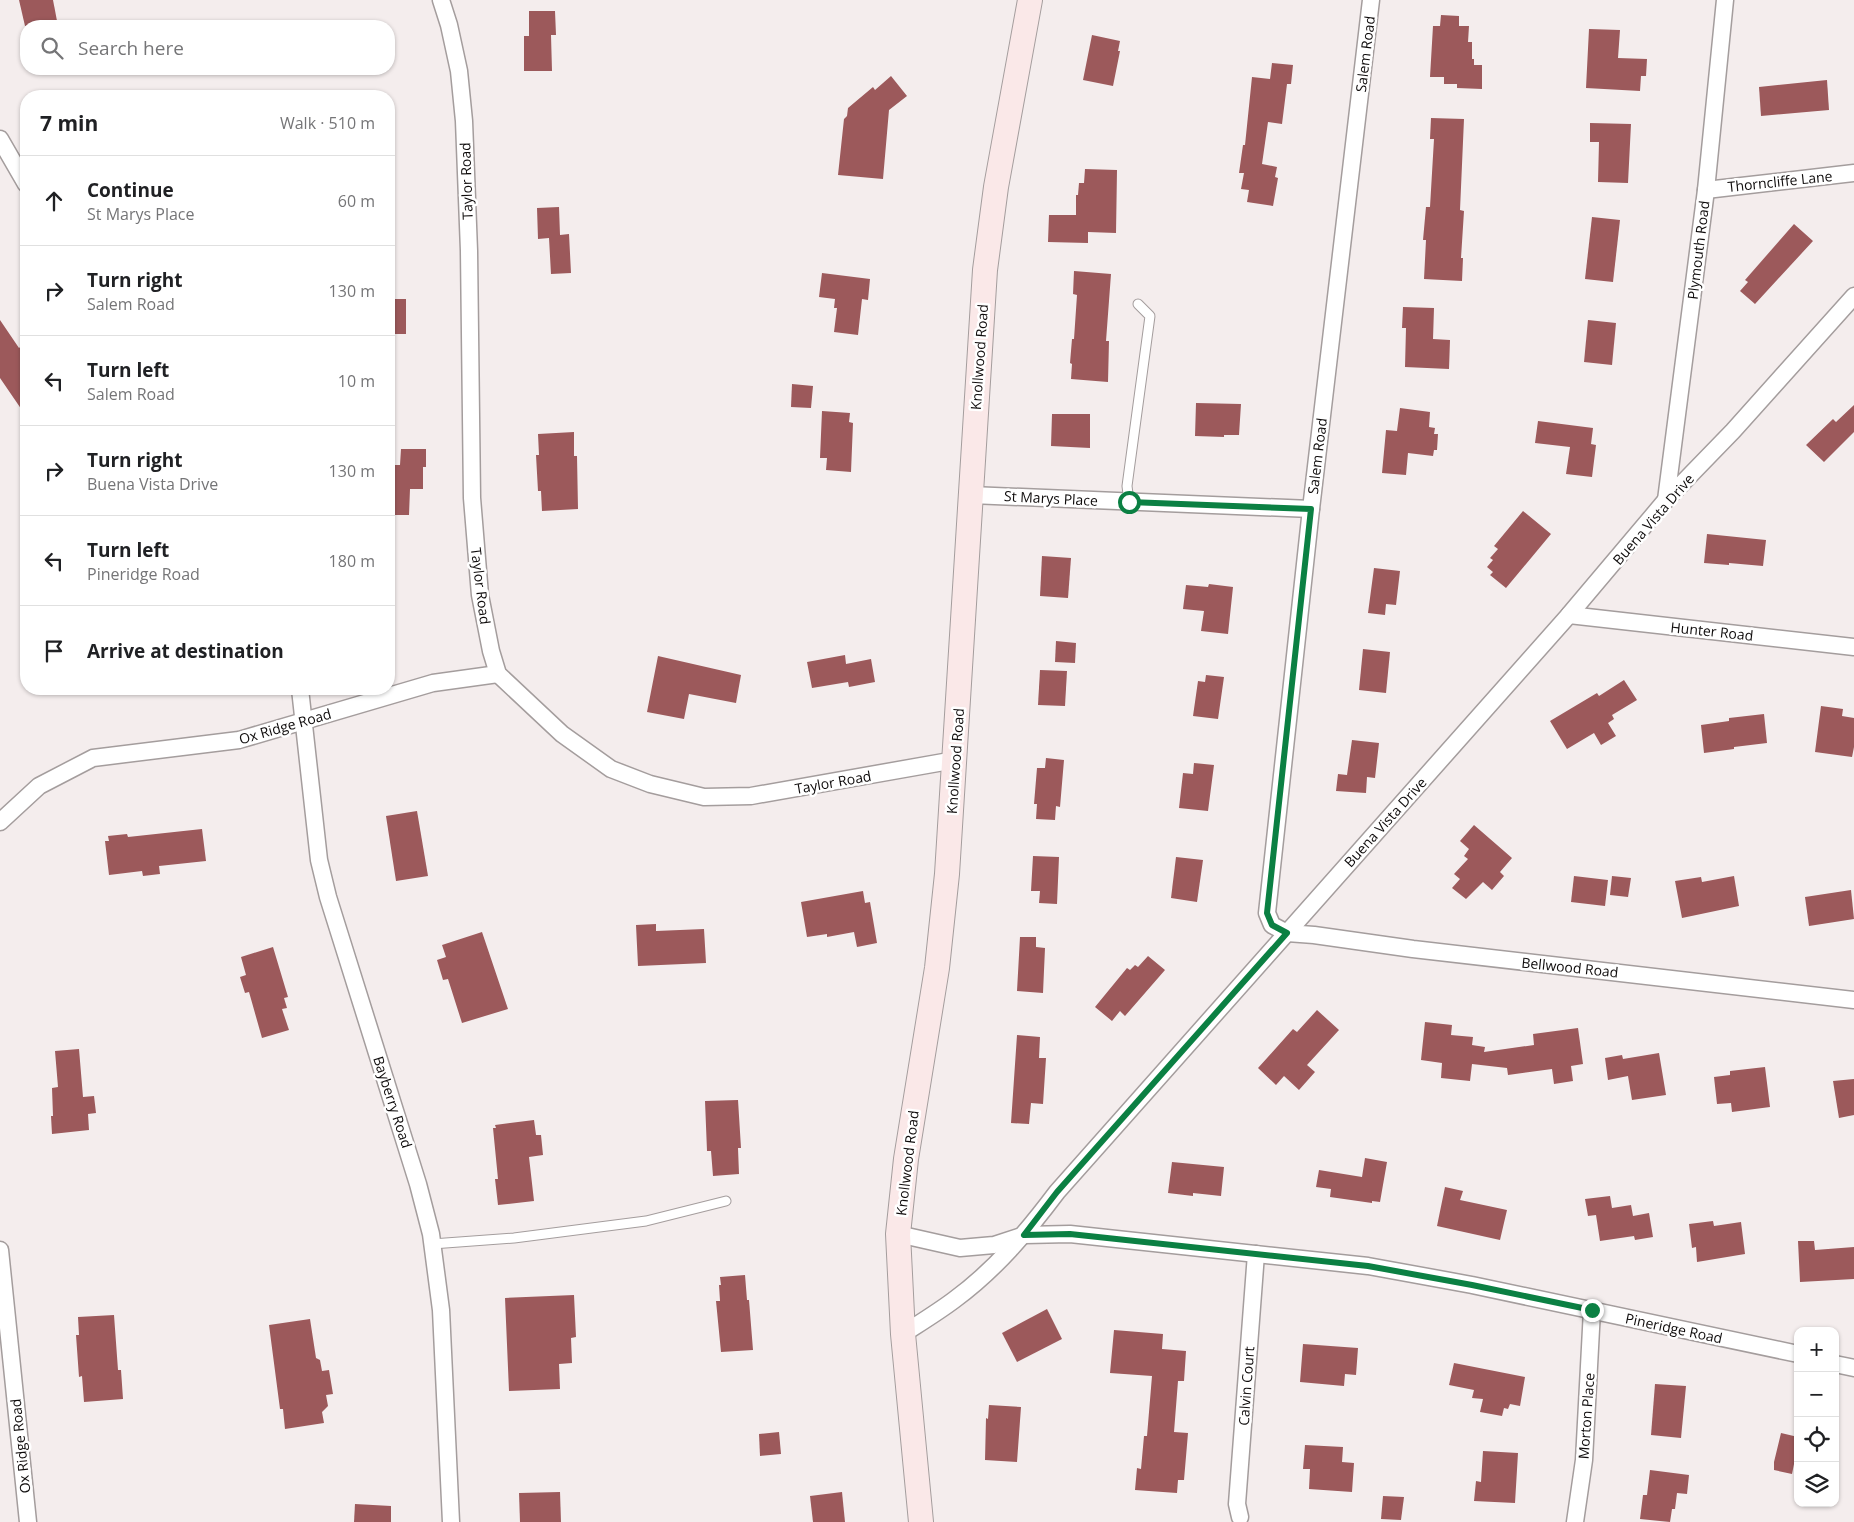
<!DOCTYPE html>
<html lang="en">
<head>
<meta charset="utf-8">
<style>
  body { margin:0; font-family:"Open Sans",sans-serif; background:#f6f6f6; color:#202124 }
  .controls { position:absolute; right:15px; bottom:15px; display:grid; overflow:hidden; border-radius:10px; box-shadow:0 1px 4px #0004 }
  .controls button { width:45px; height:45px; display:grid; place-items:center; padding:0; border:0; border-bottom:1px solid #e0e0e0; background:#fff; color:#202124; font:25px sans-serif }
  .stop { position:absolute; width:15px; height:15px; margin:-11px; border:4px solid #0b8043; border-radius:50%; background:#fff }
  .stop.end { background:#0b8043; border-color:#fff; box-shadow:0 1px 5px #0008 }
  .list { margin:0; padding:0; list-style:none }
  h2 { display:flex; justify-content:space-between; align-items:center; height:65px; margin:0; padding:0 20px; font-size:21px }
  h2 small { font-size:16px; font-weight:400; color:#757577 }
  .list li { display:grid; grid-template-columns:32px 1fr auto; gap:15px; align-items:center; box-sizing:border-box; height:90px; padding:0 20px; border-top:1px solid #e0e0e0 }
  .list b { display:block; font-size:19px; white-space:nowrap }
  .list p { margin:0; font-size:16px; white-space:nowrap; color:#757577 }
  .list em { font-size:16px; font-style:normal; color:#757577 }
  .icon { flex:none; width:28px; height:28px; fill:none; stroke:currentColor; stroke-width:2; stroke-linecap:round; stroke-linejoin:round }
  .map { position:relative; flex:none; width:1854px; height:1522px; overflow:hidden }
  .search { position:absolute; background:#fff; box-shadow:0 1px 4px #0004; left:20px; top:20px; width:375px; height:55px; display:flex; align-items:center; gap:12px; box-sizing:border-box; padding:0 18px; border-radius:20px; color:#757577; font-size:19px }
  .panel { position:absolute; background:#fff; box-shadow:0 1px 4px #0004; left:20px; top:90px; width:375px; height:605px; border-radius:20px }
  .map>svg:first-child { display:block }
  .building { fill:#9c595b }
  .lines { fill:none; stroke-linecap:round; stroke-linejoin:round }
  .lane-casing { stroke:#a49d9d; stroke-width:11 }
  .street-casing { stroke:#a49d9d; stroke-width:19 }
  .secondary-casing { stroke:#a49d9d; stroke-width:26 }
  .lane { stroke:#fff; stroke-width:9 }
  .street { stroke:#fff; stroke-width:16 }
  .secondary { stroke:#fae8e8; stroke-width:24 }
  .route { stroke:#0b8043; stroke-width:6 }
  .labels { text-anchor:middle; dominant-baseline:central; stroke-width:5; stroke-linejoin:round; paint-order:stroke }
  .street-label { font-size:14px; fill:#0e0b0b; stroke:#fff }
</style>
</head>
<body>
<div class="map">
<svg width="1854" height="1522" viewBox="0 0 1854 1522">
  <rect width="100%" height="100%" fill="#f4eded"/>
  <g class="building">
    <path d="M 19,0 L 53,0 L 58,26 L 25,26 Z"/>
    <path d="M 529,11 L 555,11 L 556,35 L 551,35 L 552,71 L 524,71 L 524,36 L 529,36 Z"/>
    <path d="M 1441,15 L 1459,16 L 1459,26 L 1469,26 L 1468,42 L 1472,42 L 1472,59 L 1474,59 L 1474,65 L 1482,65 L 1482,89 L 1457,88 L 1457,84 L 1444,84 L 1444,77 L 1430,77 L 1433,26 L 1440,26 Z"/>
    <path d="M 1589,29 L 1620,30 L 1618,58 L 1647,59 L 1646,76 L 1641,76 L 1640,91 L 1586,88 Z"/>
    <path d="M 1092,35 L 1120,41 L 1118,51 L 1120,51 L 1113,86 L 1083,80 Z"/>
    <path d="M 1272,63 L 1293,65 L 1291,84 L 1287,84 L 1282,124 L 1268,122 L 1262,164 L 1277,167 L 1275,177 L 1278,178 L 1273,206 L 1247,202 L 1249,190 L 1241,189 L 1244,173 L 1239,173 L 1243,145 L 1245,145 L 1252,77 L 1270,79 Z"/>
    <path d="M 891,76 L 907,96 L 889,110 L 883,179 L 838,175 L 844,119 L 847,116 L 848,108 L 873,87 L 875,90 Z"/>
    <path d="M 1827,80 L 1829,110 L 1761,116 L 1759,87 Z"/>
    <path d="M 1431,118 L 1464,119 L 1460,210 L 1464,211 L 1461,258 L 1463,258 L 1462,281 L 1424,279 L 1426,240 L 1423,240 L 1426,207 L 1430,207 L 1434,139 L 1430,139 Z"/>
    <path d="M 1590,123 L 1631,124 L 1628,183 L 1598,182 L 1599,142 L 1590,142 Z"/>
    <path d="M 1085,169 L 1117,170 L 1116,233 L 1088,232 L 1088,243 L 1048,242 L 1049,215 L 1076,215 L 1076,195 L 1078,195 L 1079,183 L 1084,183 Z"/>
    <path d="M 559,207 L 560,235 L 569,234 L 571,273 L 551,274 L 549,238 L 538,239 L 537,208 Z"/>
    <path d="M 1592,217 L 1620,220 L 1613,282 L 1585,279 Z"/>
    <path d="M 1794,224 L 1813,241 L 1755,304 L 1740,291 L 1748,282 L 1745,280 Z"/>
    <path d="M 1074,271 L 1111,274 L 1106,341 L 1109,341 L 1108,382 L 1071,379 L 1072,364 L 1070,363 L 1072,339 L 1074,339 L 1077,295 L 1073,294 Z"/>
    <path d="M 822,273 L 870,279 L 868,300 L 862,299 L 858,335 L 834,332 L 837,308 L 834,308 L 835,299 L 819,297 Z"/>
    <rect x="389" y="299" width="17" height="35"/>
    <path d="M 1403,307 L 1434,308 L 1433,339 L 1450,340 L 1449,369 L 1405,367 L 1406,328 L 1402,328 Z"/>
    <path d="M 0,320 L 19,348 L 26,342 L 26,416 L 0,378 Z"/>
    <path d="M 1588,320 L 1616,323 L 1612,365 L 1584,362 Z"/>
    <path d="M 792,384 L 813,386 L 811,408 L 791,407 Z"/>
    <path d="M 1196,403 L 1241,404 L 1239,435 L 1224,435 L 1224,437 L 1195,436 Z"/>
    <path d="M 1854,405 L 1854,432 L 1824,462 L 1806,445 L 1833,419 L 1836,422 Z"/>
    <path d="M 1400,408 L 1430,412 L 1429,427 L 1435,428 L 1434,434 L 1438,434 L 1437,450 L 1434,450 L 1433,456 L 1408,453 L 1406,475 L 1382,473 L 1386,430 L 1397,431 Z"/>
    <path d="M 822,411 L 850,413 L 849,422 L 853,423 L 851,472 L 826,470 L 827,458 L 820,458 Z"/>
    <path d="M 1052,414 L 1090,414 L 1090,448 L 1051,446 Z"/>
    <path d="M 1538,421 L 1593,428 L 1591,444 L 1596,445 L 1592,477 L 1566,474 L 1570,447 L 1535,443 Z"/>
    <path d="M 574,432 L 574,456 L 577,456 L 578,509 L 542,511 L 541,491 L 538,491 L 536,455 L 539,455 L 538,434 Z"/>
    <path d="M 401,449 L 426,449 L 426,467 L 423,467 L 423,489 L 410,489 L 409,515 L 389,515 L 389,465 L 400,465 Z"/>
    <path d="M 1523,511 L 1551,534 L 1506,588 L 1490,575 L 1493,572 L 1487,567 L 1493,560 L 1490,558 L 1498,549 L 1494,546 Z"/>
    <path d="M 1707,534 L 1766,540 L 1763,566 L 1729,563 L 1729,565 L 1704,563 Z"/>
    <path d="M 1042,556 L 1071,558 L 1068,598 L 1040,596 Z"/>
    <path d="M 1374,568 L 1400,571 L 1396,605 L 1386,604 L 1385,615 L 1368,613 Z"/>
    <path d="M 1209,584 L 1233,587 L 1228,634 L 1201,631 L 1204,611 L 1183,609 L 1186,585 L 1208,587 Z"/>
    <path d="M 1056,641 L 1076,643 L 1075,663 L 1055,662 Z"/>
    <path d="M 1363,649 L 1390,652 L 1386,693 L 1359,690 Z"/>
    <path d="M 845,655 L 846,664 L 871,659 L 875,682 L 849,687 L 848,682 L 812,688 L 807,662 Z"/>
    <path d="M 658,656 L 741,675 L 736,703 L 689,694 L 684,719 L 647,712 Z"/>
    <path d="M 1040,670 L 1067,671 L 1065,706 L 1038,705 Z"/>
    <path d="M 1206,675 L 1224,677 L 1218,719 L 1193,716 L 1198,681 L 1205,682 Z"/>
    <path d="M 1624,680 L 1637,700 L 1612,715 L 1614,719 L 1608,723 L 1616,736 L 1601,745 L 1594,733 L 1567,749 L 1550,721 L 1597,693 L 1599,696 Z"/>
    <path d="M 1821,706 L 1843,709 L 1842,716 L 1854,718 L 1854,747 L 1852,757 L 1815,752 Z"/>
    <path d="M 1764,714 L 1767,743 L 1734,747 L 1734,749 L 1704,753 L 1701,725 L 1729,721 L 1729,718 Z"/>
    <path d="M 1352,740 L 1379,743 L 1375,778 L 1367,777 L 1366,793 L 1336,791 L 1338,774 L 1347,775 Z"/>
    <path d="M 1046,758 L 1064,760 L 1060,807 L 1056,806 L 1055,820 L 1036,819 L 1037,804 L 1034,804 L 1037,768 L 1045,768 Z"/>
    <path d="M 1194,763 L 1214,765 L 1208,811 L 1179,808 L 1183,773 L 1193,774 Z"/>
    <path d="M 417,811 L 428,876 L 396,881 L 386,816 Z"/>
    <path d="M 1474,825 L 1512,858 L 1500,872 L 1504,876 L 1492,890 L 1483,882 L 1466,899 L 1452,888 L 1460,879 L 1454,874 L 1468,859 L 1464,856 L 1469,849 L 1460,841 Z"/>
    <path d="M 202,829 L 206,861 L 159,866 L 160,874 L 143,876 L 142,871 L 109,875 L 105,841 L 109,841 L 108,836 L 127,834 L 128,837 Z"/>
    <path d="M 1033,856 L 1059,857 L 1057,904 L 1039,903 L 1040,891 L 1031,891 Z"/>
    <path d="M 1176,857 L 1203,860 L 1197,902 L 1171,898 Z"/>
    <path d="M 1574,876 L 1608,880 L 1605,906 L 1571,902 Z"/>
    <path d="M 1612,876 L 1631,878 L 1628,897 L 1610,895 Z"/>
    <path d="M 1734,876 L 1739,906 L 1682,918 L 1675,881 L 1701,877 L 1702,882 Z"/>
    <path d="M 1851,890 L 1854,919 L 1809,926 L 1805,897 Z"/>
    <path d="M 863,891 L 865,903 L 870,902 L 877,943 L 857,947 L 854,932 L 827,937 L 827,934 L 807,937 L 801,902 Z"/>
    <path d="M 656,924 L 656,931 L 704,929 L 706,963 L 638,966 L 636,925 Z"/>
    <path d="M 482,932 L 508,1009 L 462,1023 L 448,979 L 443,980 L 437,960 L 446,957 L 442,945 Z"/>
    <path d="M 1020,937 L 1036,937 L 1036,947 L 1045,948 L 1043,993 L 1017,991 Z"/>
    <path d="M 273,947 L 288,997 L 284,998 L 287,1008 L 282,1009 L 289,1030 L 262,1038 L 249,992 L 245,993 L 240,977 L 246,975 L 241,957 Z"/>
    <path d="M 1148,956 L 1165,970 L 1125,1016 L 1120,1011 L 1112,1021 L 1095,1007 L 1127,968 L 1130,970 L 1135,965 L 1138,967 Z"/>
    <path d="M 1317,1010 L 1339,1030 L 1307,1065 L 1315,1072 L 1299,1090 L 1284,1076 L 1276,1085 L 1258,1068 L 1293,1029 L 1297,1032 Z"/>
    <path d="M 1425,1022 L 1452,1025 L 1451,1035 L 1473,1037 L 1472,1045 L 1485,1047 L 1484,1052 L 1534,1045 L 1533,1034 L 1578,1028 L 1583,1064 L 1571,1066 L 1573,1081 L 1554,1084 L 1552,1069 L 1508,1075 L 1507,1068 L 1472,1064 L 1470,1081 L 1441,1078 L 1442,1063 L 1421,1060 Z"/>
    <path d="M 1017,1035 L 1040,1037 L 1039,1058 L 1046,1058 L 1043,1104 L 1031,1103 L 1029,1124 L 1011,1123 Z"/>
    <path d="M 79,1049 L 83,1097 L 94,1096 L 96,1113 L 88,1114 L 89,1130 L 52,1134 L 51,1116 L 53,1116 L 52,1088 L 58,1087 L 55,1051 Z"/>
    <path d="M 1659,1053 L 1666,1095 L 1632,1100 L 1628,1076 L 1608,1080 L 1605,1058 L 1622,1055 L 1623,1059 Z"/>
    <path d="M 1765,1067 L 1770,1107 L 1732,1112 L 1731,1103 L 1717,1104 L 1714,1077 L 1730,1075 L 1730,1071 Z"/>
    <path d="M 1854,1079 L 1854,1115 L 1839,1118 L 1833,1081 Z"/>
    <path d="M 738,1100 L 741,1148 L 738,1148 L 739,1174 L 713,1176 L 711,1151 L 707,1151 L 705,1101 Z"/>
    <path d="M 534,1120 L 536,1135 L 541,1135 L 543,1155 L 529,1157 L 534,1201 L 498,1205 L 495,1179 L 498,1179 L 493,1128 L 496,1128 L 495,1125 Z"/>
    <path d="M 1365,1158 L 1387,1162 L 1380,1202 L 1372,1201 L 1372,1203 L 1330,1197 L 1331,1189 L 1316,1187 L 1319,1170 L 1362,1177 Z"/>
    <path d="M 1172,1162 L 1224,1167 L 1221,1196 L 1193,1193 L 1193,1196 L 1168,1193 Z"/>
    <path d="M 1445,1187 L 1463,1191 L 1460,1200 L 1507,1210 L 1500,1240 L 1437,1226 Z"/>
    <path d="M 1610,1196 L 1612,1208 L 1631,1205 L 1633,1216 L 1649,1213 L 1653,1237 L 1635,1240 L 1634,1236 L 1600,1241 L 1596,1215 L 1588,1216 L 1585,1199 Z"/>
    <path d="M 1713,1221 L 1714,1226 L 1741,1222 L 1745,1254 L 1697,1262 L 1696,1247 L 1692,1248 L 1689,1224 Z"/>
    <path d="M 1798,1241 L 1814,1241 L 1815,1250 L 1854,1247 L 1854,1279 L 1800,1282 Z"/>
    <path d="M 745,1275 L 747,1300 L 749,1300 L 753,1350 L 721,1352 L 716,1301 L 720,1301 L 719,1285 L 721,1285 L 720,1277 Z"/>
    <path d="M 574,1295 L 576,1337 L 571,1338 L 572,1363 L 559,1364 L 560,1389 L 509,1391 L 505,1298 Z"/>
    <path d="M 1047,1309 L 1062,1339 L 1017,1362 L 1002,1333 Z"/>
    <path d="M 114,1315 L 118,1370 L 121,1370 L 123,1399 L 84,1402 L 82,1376 L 79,1377 L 76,1335 L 79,1335 L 78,1317 Z"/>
    <path d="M 310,1319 L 316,1358 L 320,1360 L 322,1371 L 329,1370 L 333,1394 L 326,1395 L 328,1406 L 322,1412 L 324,1423 L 285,1429 L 283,1409 L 280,1409 L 269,1325 Z"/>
    <path d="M 1114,1330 L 1163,1334 L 1162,1349 L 1186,1351 L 1184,1381 L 1178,1381 L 1174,1432 L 1188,1433 L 1184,1480 L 1178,1480 L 1177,1493 L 1135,1490 L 1137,1468 L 1141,1469 L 1144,1436 L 1147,1436 L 1152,1376 L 1110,1373 Z"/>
    <path d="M 1303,1344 L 1358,1348 L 1356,1375 L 1345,1374 L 1344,1386 L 1300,1382 Z"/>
    <path d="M 1454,1363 L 1525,1377 L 1520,1406 L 1510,1404 L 1508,1409 L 1504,1408 L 1502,1416 L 1480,1412 L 1483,1399 L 1472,1398 L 1474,1390 L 1449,1385 Z"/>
    <path d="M 1655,1384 L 1686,1386 L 1681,1438 L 1651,1435 Z"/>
    <path d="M 989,1405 L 1021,1407 L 1017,1462 L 985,1460 L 986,1418 L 988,1419 Z"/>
    <path d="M 779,1432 L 781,1454 L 760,1456 L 759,1434 Z"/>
    <path d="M 1781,1433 L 1798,1437 L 1798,1460 L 1795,1459 L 1792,1474 L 1774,1470 L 1774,1462 Z"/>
    <path d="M 1305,1445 L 1343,1447 L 1342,1462 L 1354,1463 L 1352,1492 L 1309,1489 L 1310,1469 L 1303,1469 Z"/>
    <path d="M 1483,1451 L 1518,1453 L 1515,1503 L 1474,1501 L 1476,1481 L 1481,1482 Z"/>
    <path d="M 1650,1470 L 1689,1475 L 1687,1494 L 1677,1493 L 1675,1509 L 1672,1509 L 1670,1522 L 1640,1519 L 1643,1495 L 1647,1495 Z"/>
    <path d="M 560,1492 L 561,1522 L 520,1522 L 519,1493 Z"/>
    <path d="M 842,1492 L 845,1522 L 813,1522 L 810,1496 Z"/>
    <path d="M 1383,1496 L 1404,1497 L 1401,1520 L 1381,1519 Z"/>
    <path d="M 355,1504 L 391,1506 L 391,1522 L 354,1522 Z"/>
  </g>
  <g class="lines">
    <defs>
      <g id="lane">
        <path d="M 1129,502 L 1127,486 L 1150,316 L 1138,304"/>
        <path d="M 432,1244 L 514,1238 L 646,1221 L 726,1201"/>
      </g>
      <g id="street">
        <path d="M 441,0 L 449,25 L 459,71 L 464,121 L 469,251 L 472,498 L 480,595 L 491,651 L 498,674 L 562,734 L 611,769 L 650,784 L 704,797 L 751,796 L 955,760"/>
        <path d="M 1371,0 L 1311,509 L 1267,913 L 1272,925 L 1287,933 L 1314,935 L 1413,949 L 1854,1000"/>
        <path d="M 0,139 L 26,184"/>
        <path d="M 1706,190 L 1854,173"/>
        <path d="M 971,495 L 1311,509"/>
        <path d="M 1666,500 L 1706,190 L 1725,0"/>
        <path d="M 1569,615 L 1854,647"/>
        <path d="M 300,689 L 319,860 L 328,897 L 418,1184 L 431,1234 L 441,1310 L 451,1522"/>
        <path d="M 0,822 L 39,786 L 93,758 L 239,740 L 433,683 L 498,674"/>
        <path d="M 898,1234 L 960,1248 L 994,1245 L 1025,1235 L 1070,1234 L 1368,1266 L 1472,1285 L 1798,1354"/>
        <path d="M 0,1250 L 28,1522"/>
        <path d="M 903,1334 C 920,1323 938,1312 954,1300 C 995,1270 1027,1232 1057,1192 L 1569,615 L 1666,500 L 1733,431 L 1854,296"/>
        <path d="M 1835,1364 L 1854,1368"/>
        <path d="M 1240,1517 L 1237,1504 L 1256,1254"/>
        <path d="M 1575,1522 L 1584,1460 L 1592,1310"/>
      </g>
      <path id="secondary" d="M 921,1522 L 903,1334 L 898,1234 L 906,1159 L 937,968 L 947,874 L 985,270 L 996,187 L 1030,0"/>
    </defs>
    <use href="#lane" class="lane-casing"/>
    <use href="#street" class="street-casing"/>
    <use href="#secondary" class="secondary-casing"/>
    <use href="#lane" class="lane"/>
    <use href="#street" class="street"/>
    <use href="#secondary" class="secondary"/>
  </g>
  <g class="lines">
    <path class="route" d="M 1129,502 L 1311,509 L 1267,913 L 1272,925 L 1287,933 L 1057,1192 L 1024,1235 L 1070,1234 L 1368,1266 L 1472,1285 L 1592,1310"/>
  </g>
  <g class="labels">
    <g class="street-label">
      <text transform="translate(1365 54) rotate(-83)">Salem Road</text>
      <text transform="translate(466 181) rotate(-92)">Taylor Road</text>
      <text transform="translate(1780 181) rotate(-6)">Thorncliffe Lane</text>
      <text transform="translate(1698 250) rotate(-83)">Plymouth Road</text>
      <text transform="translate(979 357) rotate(-86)">Knollwood Road</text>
      <text transform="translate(1317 456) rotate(-83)">Salem Road</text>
      <text transform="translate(1051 498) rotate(3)">St Marys Place</text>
      <text transform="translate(1653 519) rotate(-49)">Buena Vista Drive</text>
      <text transform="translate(481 586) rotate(83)">Taylor Road</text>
      <text transform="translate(1712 631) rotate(6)">Hunter Road</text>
      <text transform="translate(285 726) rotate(-16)">Ox Ridge Road</text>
      <text transform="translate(955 761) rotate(-86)">Knollwood Road</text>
      <text transform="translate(833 782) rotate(-10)">Taylor Road</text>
      <text transform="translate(1385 822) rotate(-48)">Buena Vista Drive</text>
      <text transform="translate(1570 967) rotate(6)">Bellwood Road</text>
      <text transform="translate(393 1102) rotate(72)">Bayberry Road</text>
      <text transform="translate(907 1163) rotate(-83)">Knollwood Road</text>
      <text transform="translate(1674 1328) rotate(12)">Pineridge Road</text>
      <text transform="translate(1246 1386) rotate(-86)">Calvin Court</text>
      <text transform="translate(1586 1416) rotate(-86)">Morton Place</text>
      <text transform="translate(20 1446) rotate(-96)">Ox Ridge Road</text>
    </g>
  </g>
</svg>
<div class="controls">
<button>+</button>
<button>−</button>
<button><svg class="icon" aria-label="locate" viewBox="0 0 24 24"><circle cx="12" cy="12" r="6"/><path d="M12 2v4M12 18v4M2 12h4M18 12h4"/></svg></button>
<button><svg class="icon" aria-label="layers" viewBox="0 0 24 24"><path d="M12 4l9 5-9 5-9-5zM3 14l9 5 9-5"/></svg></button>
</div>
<div class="stop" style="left:1129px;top:502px"></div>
<div class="stop end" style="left:1592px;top:1310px"></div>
<div class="search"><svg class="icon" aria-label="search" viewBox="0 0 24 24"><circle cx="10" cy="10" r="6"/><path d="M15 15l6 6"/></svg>Search here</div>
<section class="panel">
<h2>7 min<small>Walk · 510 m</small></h2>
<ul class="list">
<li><svg class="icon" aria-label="ahead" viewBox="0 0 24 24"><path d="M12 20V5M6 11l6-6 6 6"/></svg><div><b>Continue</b><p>St Marys Place</p></div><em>60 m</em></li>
<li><svg class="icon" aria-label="right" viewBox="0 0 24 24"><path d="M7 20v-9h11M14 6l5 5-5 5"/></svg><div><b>Turn right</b><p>Salem Road</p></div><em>130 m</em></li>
<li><svg class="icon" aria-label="left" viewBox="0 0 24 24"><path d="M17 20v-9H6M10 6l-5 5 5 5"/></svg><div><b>Turn left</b><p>Salem Road</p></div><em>10 m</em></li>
<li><svg class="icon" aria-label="right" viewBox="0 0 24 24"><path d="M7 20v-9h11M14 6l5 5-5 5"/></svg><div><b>Turn right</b><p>Buena Vista Drive</p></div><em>130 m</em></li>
<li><svg class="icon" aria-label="left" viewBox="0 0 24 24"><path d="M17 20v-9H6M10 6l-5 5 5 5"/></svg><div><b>Turn left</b><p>Pineridge Road</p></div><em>180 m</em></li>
<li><svg class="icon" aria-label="arrive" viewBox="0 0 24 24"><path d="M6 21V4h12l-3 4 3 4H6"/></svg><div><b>Arrive at destination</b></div></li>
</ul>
</section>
</div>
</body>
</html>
